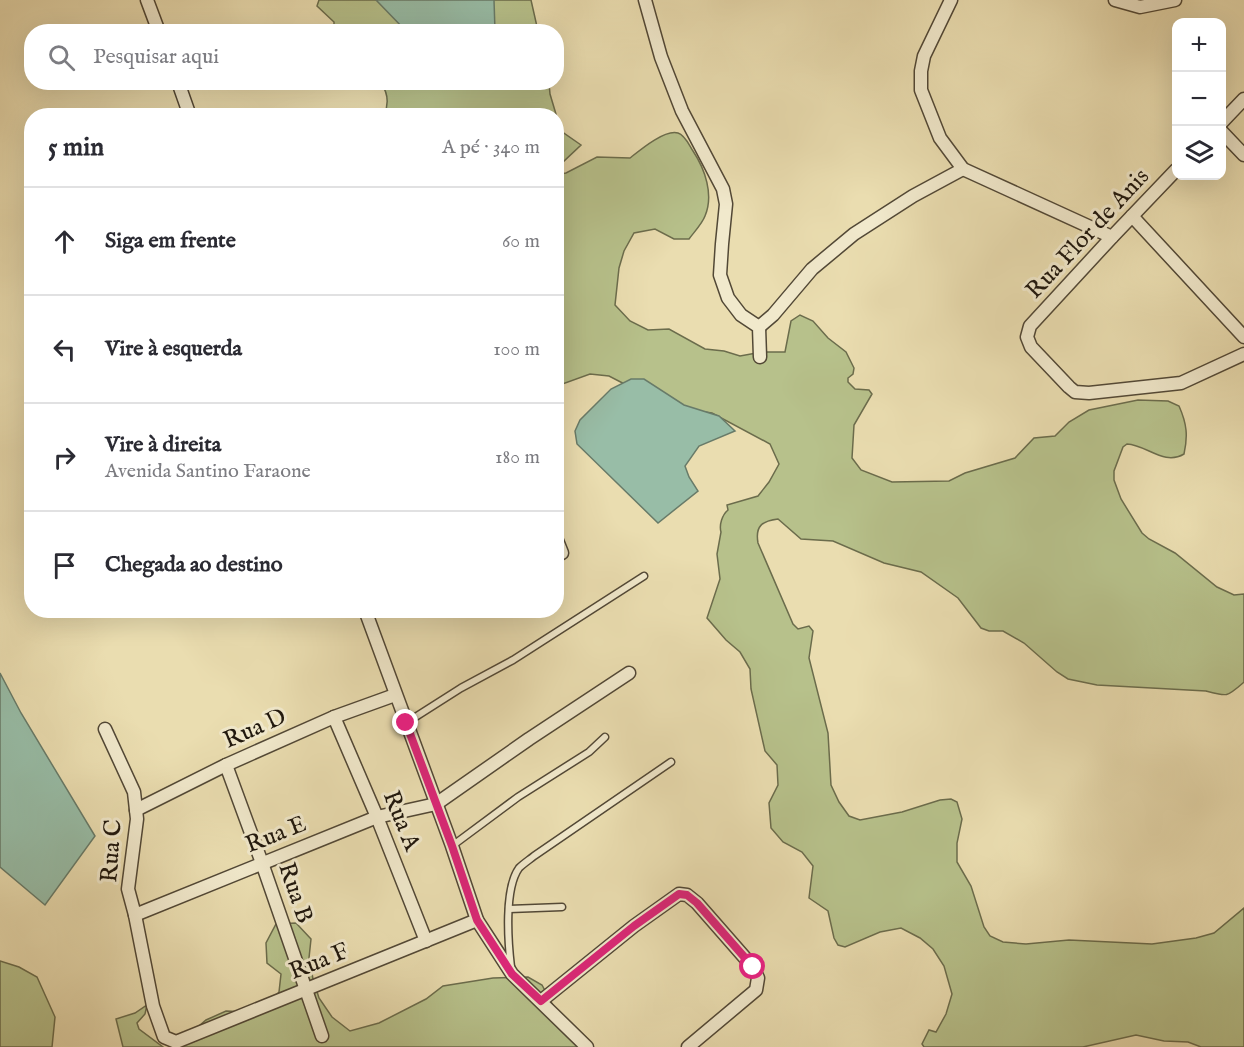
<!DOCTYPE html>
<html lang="pt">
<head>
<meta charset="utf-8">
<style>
  body { margin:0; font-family:"IM FELL English",serif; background:#f2f2f3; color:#2b2b33 }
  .controls { position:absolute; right:18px; top:18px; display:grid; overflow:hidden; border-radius:12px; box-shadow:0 6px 24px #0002 }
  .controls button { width:54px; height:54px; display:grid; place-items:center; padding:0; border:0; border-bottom:2px solid #e1e1e2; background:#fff; color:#2b2b33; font:30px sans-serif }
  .stop { position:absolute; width:18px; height:18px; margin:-14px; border:4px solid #db2777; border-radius:50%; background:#fff }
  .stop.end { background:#db2777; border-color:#fff; box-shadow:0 2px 6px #0008 }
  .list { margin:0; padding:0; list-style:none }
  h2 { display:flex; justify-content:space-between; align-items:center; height:78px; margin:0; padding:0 24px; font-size:26px }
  h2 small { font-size:20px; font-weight:400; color:#7c7c81 }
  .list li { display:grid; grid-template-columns:39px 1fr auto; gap:18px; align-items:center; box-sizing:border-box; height:108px; padding:0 24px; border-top:2px solid #e1e1e2 }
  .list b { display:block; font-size:22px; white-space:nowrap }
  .list p { margin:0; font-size:20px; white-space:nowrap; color:#7c7c81 }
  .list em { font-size:20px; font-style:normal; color:#7c7c81 }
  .icon { flex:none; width:33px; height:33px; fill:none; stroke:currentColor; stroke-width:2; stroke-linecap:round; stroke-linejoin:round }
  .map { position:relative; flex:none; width:1244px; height:1047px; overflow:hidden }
  .search { position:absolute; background:#fff; box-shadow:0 6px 24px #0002; left:24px; top:24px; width:540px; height:66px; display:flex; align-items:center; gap:15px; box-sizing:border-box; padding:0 21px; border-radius:24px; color:#7c7c81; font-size:22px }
  .panel { position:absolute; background:#fff; box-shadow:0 6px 24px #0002; left:24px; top:108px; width:540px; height:510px; border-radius:24px }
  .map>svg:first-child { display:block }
  .green { fill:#b7c18b; stroke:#6b6c4c; stroke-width:1.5 }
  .water { fill:#98bda7; stroke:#687b69; stroke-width:1.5 }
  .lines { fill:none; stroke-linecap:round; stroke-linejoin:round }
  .lane-casing { stroke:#524836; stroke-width:9 }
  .street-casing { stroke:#524836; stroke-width:15 }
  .lane { stroke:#f1e9cc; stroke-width:6 }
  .street { stroke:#f1e9cc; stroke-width:12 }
  .route { stroke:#db2777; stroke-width:8 }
  .labels { text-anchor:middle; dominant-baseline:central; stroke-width:6; stroke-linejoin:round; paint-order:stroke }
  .street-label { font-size:24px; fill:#1f170d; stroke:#f1e9cc }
</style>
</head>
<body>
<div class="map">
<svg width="1244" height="1047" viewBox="0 0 1244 1047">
  <rect width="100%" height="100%" fill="#eaddb0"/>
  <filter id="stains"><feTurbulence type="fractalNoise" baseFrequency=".00333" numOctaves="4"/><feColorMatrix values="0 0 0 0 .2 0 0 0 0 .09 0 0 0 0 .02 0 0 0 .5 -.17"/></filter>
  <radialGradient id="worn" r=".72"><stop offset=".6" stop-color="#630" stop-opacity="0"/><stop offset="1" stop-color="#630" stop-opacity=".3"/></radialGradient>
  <g class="green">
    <path d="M 319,0 L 411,0 L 428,31 L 334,31 L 334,22 L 317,6 Z"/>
    <path d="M 481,0 L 531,0 L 538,31 L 486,31 Z"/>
    <path d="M 446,82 L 448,84 L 460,82 L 549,83 L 550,94 L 561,131 L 581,145 L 561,164 L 559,171 L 561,174 L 566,173 L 597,157 L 630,158 C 640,150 665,129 678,133 C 685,135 689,145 693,151 C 705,169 714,195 705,216 C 702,224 694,232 689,239 L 674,239 L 655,229 L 634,233 L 624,251 L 619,268 L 615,305 L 630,321 L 648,330 L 669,329 L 705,349 L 724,351 L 740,356 L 762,352 L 785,352 L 791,321 L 800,315 L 813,321 L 828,338 L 846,352 L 854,368 L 853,374 L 848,378 L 848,382 L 855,389 L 869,390 L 872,394 L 854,425 L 852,458 L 861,470 L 892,482 L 949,481 L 965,473 L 1015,458 L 1034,438 L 1055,436 L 1069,422 L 1089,410 L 1138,400 L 1168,401 L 1179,406 C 1187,424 1188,436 1184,454 C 1164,466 1147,445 1127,444 L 1123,447 L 1114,471 L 1114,480 L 1121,499 L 1142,533 L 1149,539 L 1175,553 L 1217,587 L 1234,595 L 1244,594 L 1244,682 C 1227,697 1228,697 1206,691 L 1097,685 L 1068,679 L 1057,672 L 1024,643 L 1003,631 L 989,631 L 981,628 L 958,598 L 921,572 L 884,563 L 833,541 L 801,539 L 778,519 C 762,521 755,526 758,543 L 793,624 L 798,629 L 809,626 L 813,631 L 809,658 L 828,733 L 831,785 L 839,802 L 849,816 L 860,820 L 902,812 L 940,800 L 951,799 L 957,802 L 962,819 L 957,843 L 957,862 L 971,886 L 984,927 L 990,936 L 1003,942 L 1026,944 L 1069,940 L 1152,944 L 1196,938 L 1214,933 L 1244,908 L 1244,1047 L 1201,1047 L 1188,1042 L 1164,1041 L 1136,1035 L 1083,1047 L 924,1047 L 922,1044 L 929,1030 L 936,1032 L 946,1014 L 952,994 L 944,966 L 933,949 L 920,938 L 901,928 L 880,932 L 845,947 L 838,945 L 834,938 L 828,911 L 809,898 L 813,866 L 802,852 L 783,842 L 771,828 L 769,803 L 778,785 L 777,765 L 765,751 L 751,689 L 750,669 L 740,652 L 726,640 L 707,618 L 720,579 L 717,554 L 721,532 C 719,525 722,515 728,510 L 727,505 L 758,496 L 769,482 L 779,464 L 770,444 L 712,413 L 690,410 L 638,391 L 609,376 L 590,374 L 557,386 L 556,116 L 384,115 C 389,104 388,93 381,83 Z"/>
    <path d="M 296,923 L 311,939 L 309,958 L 313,979 L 319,998 L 332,1017 L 350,1031 L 379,1023 L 426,999 L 443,986 L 493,978 L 528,977 L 542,985 L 556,1011 L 590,1047 L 181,1047 L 192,1032 L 206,1020 L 226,1011 L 249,1012 L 268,1006 L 279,992 L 281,974 L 267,963 L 266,943 L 276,924 Z"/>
    <path d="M 0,961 L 19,967 L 37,977 L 55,1017 L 52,1047 L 0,1047 Z"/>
    <path d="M 147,1005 L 145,1014 L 137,1023 L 139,1029 L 163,1047 L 123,1047 L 116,1019 L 135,1013 Z"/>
  </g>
  <g class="water">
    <path d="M 376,0 L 494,0 L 495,31 L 406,31 Z"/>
    <path d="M 631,379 L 644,379 L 684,405 L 719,416 L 735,431 L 699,446 L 685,466 L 689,477 L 698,491 L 658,523 L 577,444 L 575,431 L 580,420 L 611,389 Z"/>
    <path d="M 0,673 L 21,713 L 95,836 L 45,905 L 0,867 Z"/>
  </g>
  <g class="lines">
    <defs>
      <g id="lane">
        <path d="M 556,392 L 557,392"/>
        <path d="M 406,723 L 461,688 L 513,660 L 644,576"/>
        <path d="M 452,846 L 518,797 L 589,752 L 605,737"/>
        <path d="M 509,909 L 562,907"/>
        <path d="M 511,967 C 508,942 504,889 519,868 C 523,864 529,860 534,856 L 671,762"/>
      </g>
      <g id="street">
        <path d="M 147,0 L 159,32"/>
        <path d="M 645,0 L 661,57 L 682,111 L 723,189 L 726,204 L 722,244 L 720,275 L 728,298 L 741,315 L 759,327 L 760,357"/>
        <path d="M 951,0 L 924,56 L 921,71 L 921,90 L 940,138 L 963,169 L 1112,237"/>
        <path d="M 1115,0 L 1140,7 L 1175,0"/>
        <path d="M 178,82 L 190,116"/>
        <path d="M 1222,122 L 1244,99"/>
        <path d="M 1222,132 L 1244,155"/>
        <path d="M 1176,170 L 1112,237 L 1030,326 L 1027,337 L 1031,347 L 1069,387 L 1075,392 L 1089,393 L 1181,383 L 1244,354"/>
        <path d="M 1132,216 L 1244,337"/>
        <path d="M 759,327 L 773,315 L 812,269 L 854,234 L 913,196 L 963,169"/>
        <path d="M 556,538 L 562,553"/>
        <path d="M 365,610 L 452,846 L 477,920 L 512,974 L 587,1047"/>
        <path d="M 334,717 L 377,817 L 426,941"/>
        <path d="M 105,729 L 134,792 L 137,819 L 128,889 L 135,915 L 153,1006 L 164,1037 L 176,1042 L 477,920"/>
        <path d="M 226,765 L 262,863 L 322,1036"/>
        <path d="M 136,810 L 226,765 L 334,717 L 395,695"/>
        <path d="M 135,915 L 377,817 L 436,804 L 529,739 L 629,673"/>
        <path d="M 541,1001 L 634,926 L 679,894 L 687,895 L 697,903 L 753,967 L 758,978 L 756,990 L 688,1047"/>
      </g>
    </defs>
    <use href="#lane" class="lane-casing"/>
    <use href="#street" class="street-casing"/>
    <use href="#lane" class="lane"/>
    <use href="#street" class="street"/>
  </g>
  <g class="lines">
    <path class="route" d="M 406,723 L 452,846 L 477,920 L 512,974 L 541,1001 L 634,926 L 679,894 L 687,895 L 697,903 L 753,967"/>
  </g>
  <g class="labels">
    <g class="street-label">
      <text transform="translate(1088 234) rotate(-47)">Rua Flor de Anis</text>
      <text transform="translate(255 729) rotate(-24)">Rua D</text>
      <text transform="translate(401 821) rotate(68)">Rua A</text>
      <text transform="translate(276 835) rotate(-22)">Rua E</text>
      <text transform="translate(112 851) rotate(-86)">Rua C</text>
      <text transform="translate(295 893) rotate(71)">Rua B</text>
      <text transform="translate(319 962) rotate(-22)">Rua F</text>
    </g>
  </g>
  <rect width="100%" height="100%" filter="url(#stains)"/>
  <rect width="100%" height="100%" fill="url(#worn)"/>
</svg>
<div class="controls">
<button>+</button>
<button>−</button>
<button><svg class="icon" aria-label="layers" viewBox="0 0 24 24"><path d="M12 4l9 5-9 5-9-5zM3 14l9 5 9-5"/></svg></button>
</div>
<div class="stop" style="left:753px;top:967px"></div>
<div class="stop end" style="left:406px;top:723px"></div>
<div class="search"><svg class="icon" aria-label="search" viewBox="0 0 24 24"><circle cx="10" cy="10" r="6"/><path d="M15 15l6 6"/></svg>Pesquisar aqui</div>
<section class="panel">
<h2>5 min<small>A pé · 340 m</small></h2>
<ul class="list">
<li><svg class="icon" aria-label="ahead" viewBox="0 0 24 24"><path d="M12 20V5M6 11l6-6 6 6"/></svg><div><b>Siga em frente</b></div><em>60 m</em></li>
<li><svg class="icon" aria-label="left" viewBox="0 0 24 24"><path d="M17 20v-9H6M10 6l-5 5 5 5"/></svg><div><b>Vire à esquerda</b></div><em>100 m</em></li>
<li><svg class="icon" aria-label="right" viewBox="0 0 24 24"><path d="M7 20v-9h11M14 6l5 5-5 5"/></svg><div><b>Vire à direita</b><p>Avenida Santino Faraone</p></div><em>180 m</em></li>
<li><svg class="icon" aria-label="arrive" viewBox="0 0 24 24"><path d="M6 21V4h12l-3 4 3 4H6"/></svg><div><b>Chegada ao destino</b></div></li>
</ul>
</section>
</div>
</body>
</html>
